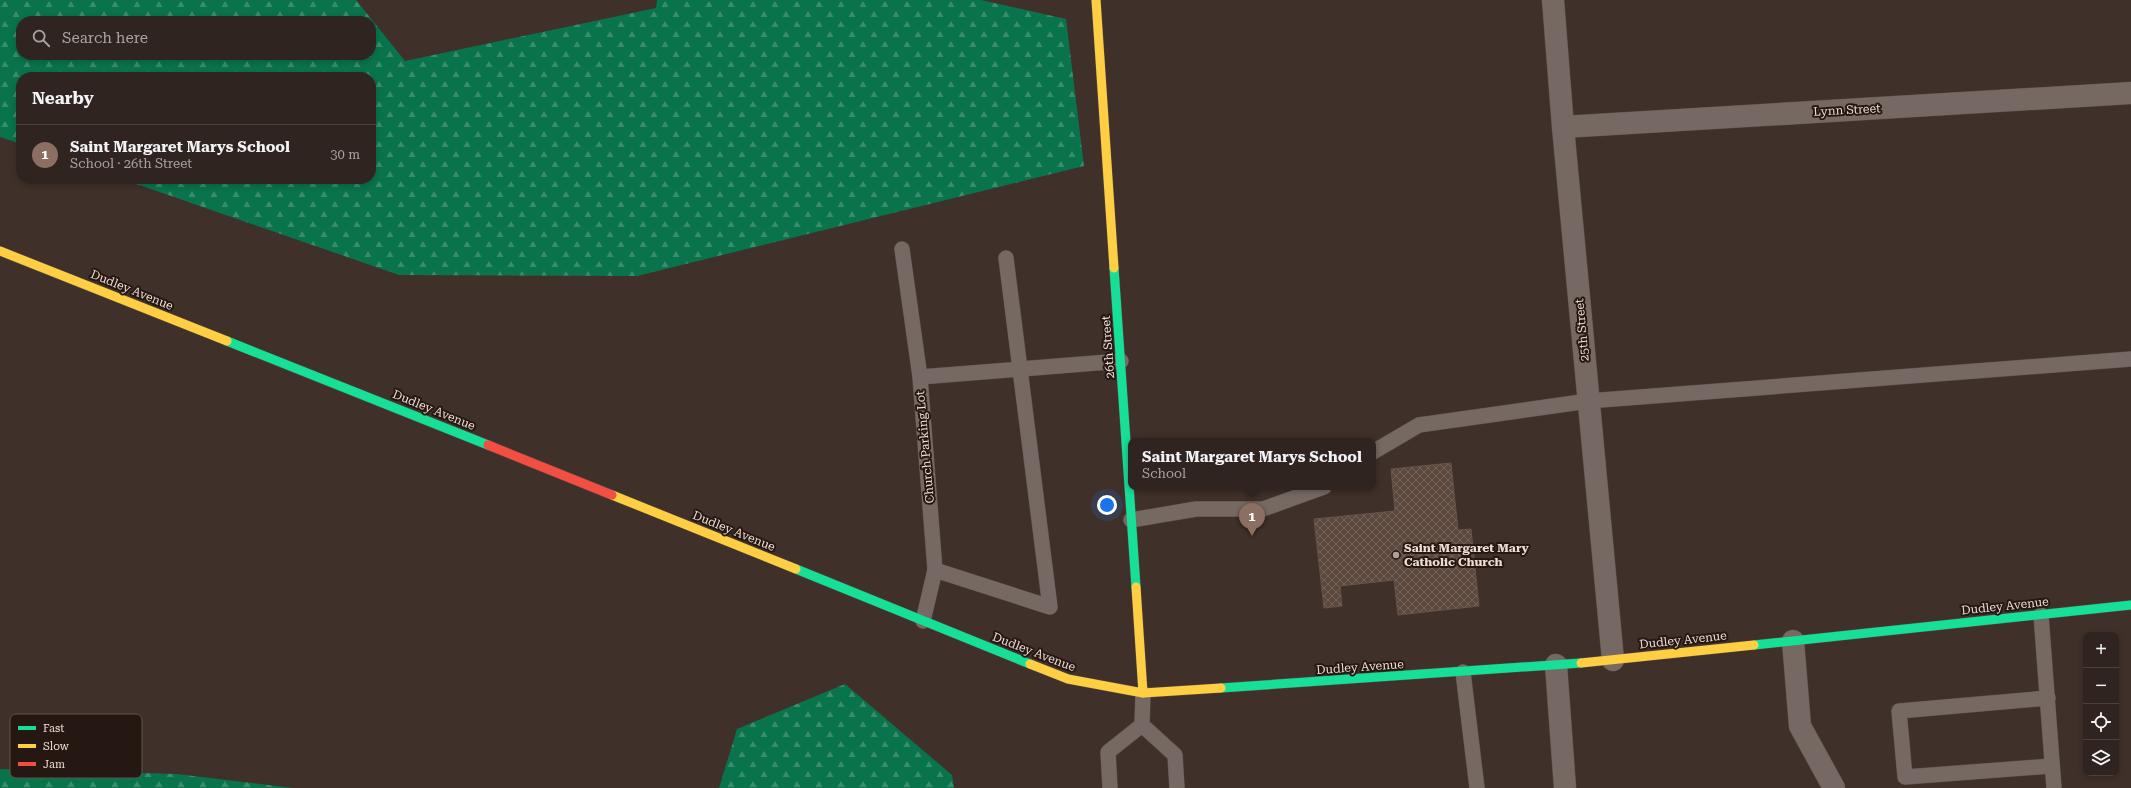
<!DOCTYPE html>
<html lang="en">
<head>
<meta charset="utf-8">
<style>
  body { margin:0; font-family:"Roboto Serif",serif; background:#372c28; color:#f1f3f6 }
  .controls { position:absolute; right:12px; bottom:12px; display:grid; overflow:hidden; border-radius:8px; box-shadow:0 2px 6px #0003 }
  .controls button { width:36px; height:36px; display:grid; place-items:center; padding:0; border:0; border-bottom:1px solid #4a413d; background:#2f241f; color:#f1f3f6; font:20px sans-serif }
  .you { position:absolute; left:1107px; top:505px; width:14px; height:14px; margin:-10px; border:3px solid #fff; border-radius:50%; background:#1a73e8; box-shadow:0 0 0 6px #1a73e833 }
  .badge { display:grid; place-items:center; width:26px; height:26px; border-radius:50%; background:#ea580c; color:#fff; font-size:13px; font-weight:700 }
  .pin { position:absolute; translate:-50% -33px; filter:drop-shadow(0 1px 2px #0008) }
  .pin::after { content:''; position:absolute; top:21px; width:14px; height:12px; background:inherit; clip-path:polygon(0 0,100% 0,50% 100%) }
  .popup { position:absolute; left:1128px; top:438px; width:248px; height:52px; box-sizing:border-box; display:grid; place-content:center; border-radius:8px; background:#2f241f; filter:drop-shadow(0 1px 3px #0005); font-size:13px; white-space:nowrap; color:#a7a4a4 }
  .popup b { font-size:15px; color:#f1f3f6 }
  .popup::after { content:''; position:absolute; left:50%; top:100%; margin-left:-8px; border:8px solid transparent; border-top-color:#2f241f }
  .list { margin:0; padding:0; list-style:none }
  h2 { display:flex; justify-content:space-between; align-items:center; height:52px; margin:0; padding:0 16px; font-size:17px }
  h2 small { font-size:13px; font-weight:400; color:#a7a4a4 }
  .list li { display:grid; grid-template-columns:26px 1fr auto; gap:12px; align-items:center; box-sizing:border-box; height:60px; padding:0 16px; border-top:1px solid #4a413d }
  .list b { display:block; font-size:15px; white-space:nowrap }
  .list p { margin:0; font-size:13px; white-space:nowrap; color:#a7a4a4 }
  .list em { font-size:13px; font-style:normal; color:#a7a4a4 }
  .icon { flex:none; width:22px; height:22px; fill:none; stroke:currentColor; stroke-width:2; stroke-linecap:round; stroke-linejoin:round }
  .map { position:relative; flex:none; width:2131px; height:788px; overflow:hidden }
  .search { position:absolute; background:#2f241f; box-shadow:0 2px 6px #0003; left:16px; top:16px; width:360px; height:44px; display:flex; align-items:center; gap:10px; box-sizing:border-box; padding:0 14px; border-radius:16px; color:#a7a4a4; font-size:15px }
  .panel { position:absolute; background:#2f241f; box-shadow:0 2px 6px #0003; left:16px; top:72px; width:360px; height:112px; border-radius:16px }
  .map>svg:first-child { display:block }
  .forest { fill:url(#forest-firs); fill-rule:evenodd }
  .building { fill:url(#building-cross-hatch); stroke:#61544e }
  .lines { fill:none; stroke-linecap:round; stroke-linejoin:round }
  .lane-casing { stroke:#584c45; stroke-width:16 }
  .street-casing { stroke:#584c45; stroke-width:23 }
  .fast-casing { stroke:#584c45; stroke-width:10 }
  .slow-casing { stroke:#584c45; stroke-width:10 }
  .jam-casing { stroke:#584c45; stroke-width:10 }
  .lane { stroke:#766964; stroke-width:15 }
  .street { stroke:#766964; stroke-width:22 }
  .fast { stroke:#16e098; stroke-width:9 }
  .slow { stroke:#ffcf43; stroke-width:9 }
  .jam { stroke:#f24e42; stroke-width:9 }
  .poi-dot { fill:#b1a098; stroke:#251813; stroke-width:1.5 }
  .labels { text-anchor:middle; dominant-baseline:central; stroke-width:4; stroke-linejoin:round; paint-order:stroke }
  .street-label { font-size:12px; fill:#efdcd4; stroke:#251813 }
  .poi-label { font-size:12px; font-weight:bold; fill:#efdcd4; stroke:#251813; text-anchor:start }
  .key { fill:#251813; stroke:#62534d; stroke-width:1 }
  .key-label { font-size:11px; fill:#efdcd4 }
</style>
</head>
<body>
<div class="map">
<svg width="2131" height="788" viewBox="0 0 2131 788">
  <defs>
    <pattern id="forest-firs" width="22" height="20" patternUnits="userSpaceOnUse"><rect width="22" height="20" fill="#09734c"/><path d="M5 1l3.5 6h-7zM16 11l3.5 6h-7z" fill="#398d6d"/></pattern>
    <pattern id="building-cross-hatch" width="8" height="8" patternUnits="userSpaceOnUse"><rect width="8" height="8" fill="#5d483d"/><path d="M0 0l8 8M0 8l8-8" fill="none" stroke="#756258"/></pattern>
  </defs>
  <rect width="100%" height="100%" fill="#3f3029"/>
  <g class="forest">
    <path d="M 0,0 L 356,0 L 405,61 L 656,8 L 657,0 L 981,0 L 1066,19 L 1084,166 L 637,276 L 399,275 L 122,179 L 371,179 L 371,77 L 21,77 L 21,144 L 0,137 ZM 21,21 L 371,21 L 371,55 L 21,55 Z"/>
    <path d="M 845,684 L 952,775 L 954,788 L 719,788 L 737,729 Z"/>
    <path d="M 0,769 L 177,774 L 293,788 L 0,788 Z"/>
  </g>
  <path class="building" d="M 1451,463 L 1458,530 L 1471,529 L 1479,606 L 1398,615 L 1394,580 L 1340,586 L 1342,606 L 1324,608 L 1314,519 L 1395,511 L 1391,469 Z"/>
  <g class="lines">
    <defs>
      <g id="lane">
        <path d="M 902,249 L 920,377"/>
        <path d="M 1373,452 L 1419,425 L 1588,401 L 2131,359"/>
        <path d="M 1131,520 L 1196,509 L 1263,509 L 1324,487"/>
        <path d="M 935,570 L 1050,607 L 1006,258"/>
        <path d="M 2041,615 L 2054,788"/>
        <path d="M 923,621 L 935,570 L 920,377 L 1121,361"/>
        <path d="M 1463,672 L 1477,788"/>
        <path d="M 1143,693 L 1142,725 L 1175,755 L 1177,788"/>
        <path d="M 2048,698 L 1899,711 L 1905,777 L 2052,766"/>
        <path d="M 1110,788 L 1108,752 L 1142,725"/>
      </g>
      <g id="street">
        <path d="M 1553,0 L 1563,127 L 1613,660"/>
        <path d="M 1563,127 L 2131,93"/>
        <path d="M 1793,641 L 1800,726 L 1834,788"/>
        <path d="M 1556,665 L 1565,788"/>
      </g>
      <g id="fast">
        <path d="M 1114,268 L 1136,587"/>
        <path d="M 227,341 L 488,445"/>
        <path d="M 796,569 L 1030,664"/>
        <path d="M 1754,645 L 2131,605"/>
        <path d="M 1221,688 L 1581,663"/>
      </g>
      <g id="slow">
        <path d="M 1096,0 L 1114,268"/>
        <path d="M 0,251 L 227,341"/>
        <path d="M 612,495 L 796,569"/>
        <path d="M 1136,587 L 1143,693"/>
        <path d="M 1581,663 L 1754,645"/>
        <path d="M 1030,664 L 1068,679 L 1143,693 L 1221,688"/>
      </g>
      <path id="jam" d="M 488,445 L 612,495"/>
    </defs>
    <use href="#lane" class="lane-casing"/>
    <use href="#street" class="street-casing"/>
    <use href="#fast" class="fast-casing"/>
    <use href="#slow" class="slow-casing"/>
    <use href="#jam" class="jam-casing"/>
    <use href="#lane" class="lane"/>
    <use href="#street" class="street"/>
    <use href="#fast" class="fast"/>
    <use href="#slow" class="slow"/>
    <use href="#jam" class="jam"/>
  </g>
  <circle class="poi-dot" cx="1396" cy="555" r="4"/>
  <g class="labels">
    <g class="street-label">
      <text transform="translate(1847 110) rotate(-3)">Lynn Street</text>
      <text transform="translate(132 290) rotate(22)">Dudley Avenue</text>
      <text transform="translate(1582 330) rotate(-95)">25th Street</text>
      <text transform="translate(1108 347) rotate(-94)">26th Street</text>
      <text transform="translate(434 410) rotate(22)">Dudley Avenue</text>
      <text transform="translate(925 447) rotate(-95)">Church Parking Lot</text>
      <text transform="translate(734 531) rotate(22)">Dudley Avenue</text>
      <text transform="translate(2005 606) rotate(-6)">Dudley Avenue</text>
      <text transform="translate(1683 640) rotate(-6)">Dudley Avenue</text>
      <text transform="translate(1034 652) rotate(21)">Dudley Avenue</text>
      <text transform="translate(1360 667) rotate(-4)">Dudley Avenue</text>
    </g>
    <g class="poi-label">
      <text x="1404" y="548">Saint Margaret Mary<tspan x="1404" dy="14">Catholic Church</tspan></text>
    </g>
  </g>
  <rect x="10" y="714" width="132" height="64" rx="6" class="key"/>
  <rect x="18" y="726" width="18" height="4" fill="#16e098"/>
  <rect x="18" y="744" width="18" height="4" fill="#ffcf43"/>
  <rect x="18" y="762" width="18" height="4" fill="#f24e42"/>
  <g class="key-label">
    <text x="43" y="732">Fast</text>
    <text x="43" y="750">Slow</text>
    <text x="43" y="768">Jam</text>
  </g>
</svg>
<div class="controls">
<button>+</button>
<button>−</button>
<button><svg class="icon" aria-label="locate" viewBox="0 0 24 24"><circle cx="12" cy="12" r="6"/><path d="M12 2v4M12 18v4M2 12h4M18 12h4"/></svg></button>
<button><svg class="icon" aria-label="layers" viewBox="0 0 24 24"><path d="M12 4l9 5-9 5-9-5zM3 14l9 5 9-5"/></svg></button>
</div>
<div class="you"></div>
<div class="pin badge" style="left:1252px;top:536px;background:#8d6e63">1</div>
<div class="popup"><b>Saint Margaret Marys School</b>School</div>
<div class="search"><svg class="icon" aria-label="search" viewBox="0 0 24 24"><circle cx="10" cy="10" r="6"/><path d="M15 15l6 6"/></svg>Search here</div>
<section class="panel">
<h2>Nearby<small></small></h2>
<ul class="list">
<li><span class="badge" style="background:#8d6e63">1</span><div><b>Saint Margaret Marys School</b><p>School · 26th Street</p></div><em>30 m</em></li>
</ul>
</section>
</div>
</body>
</html>
